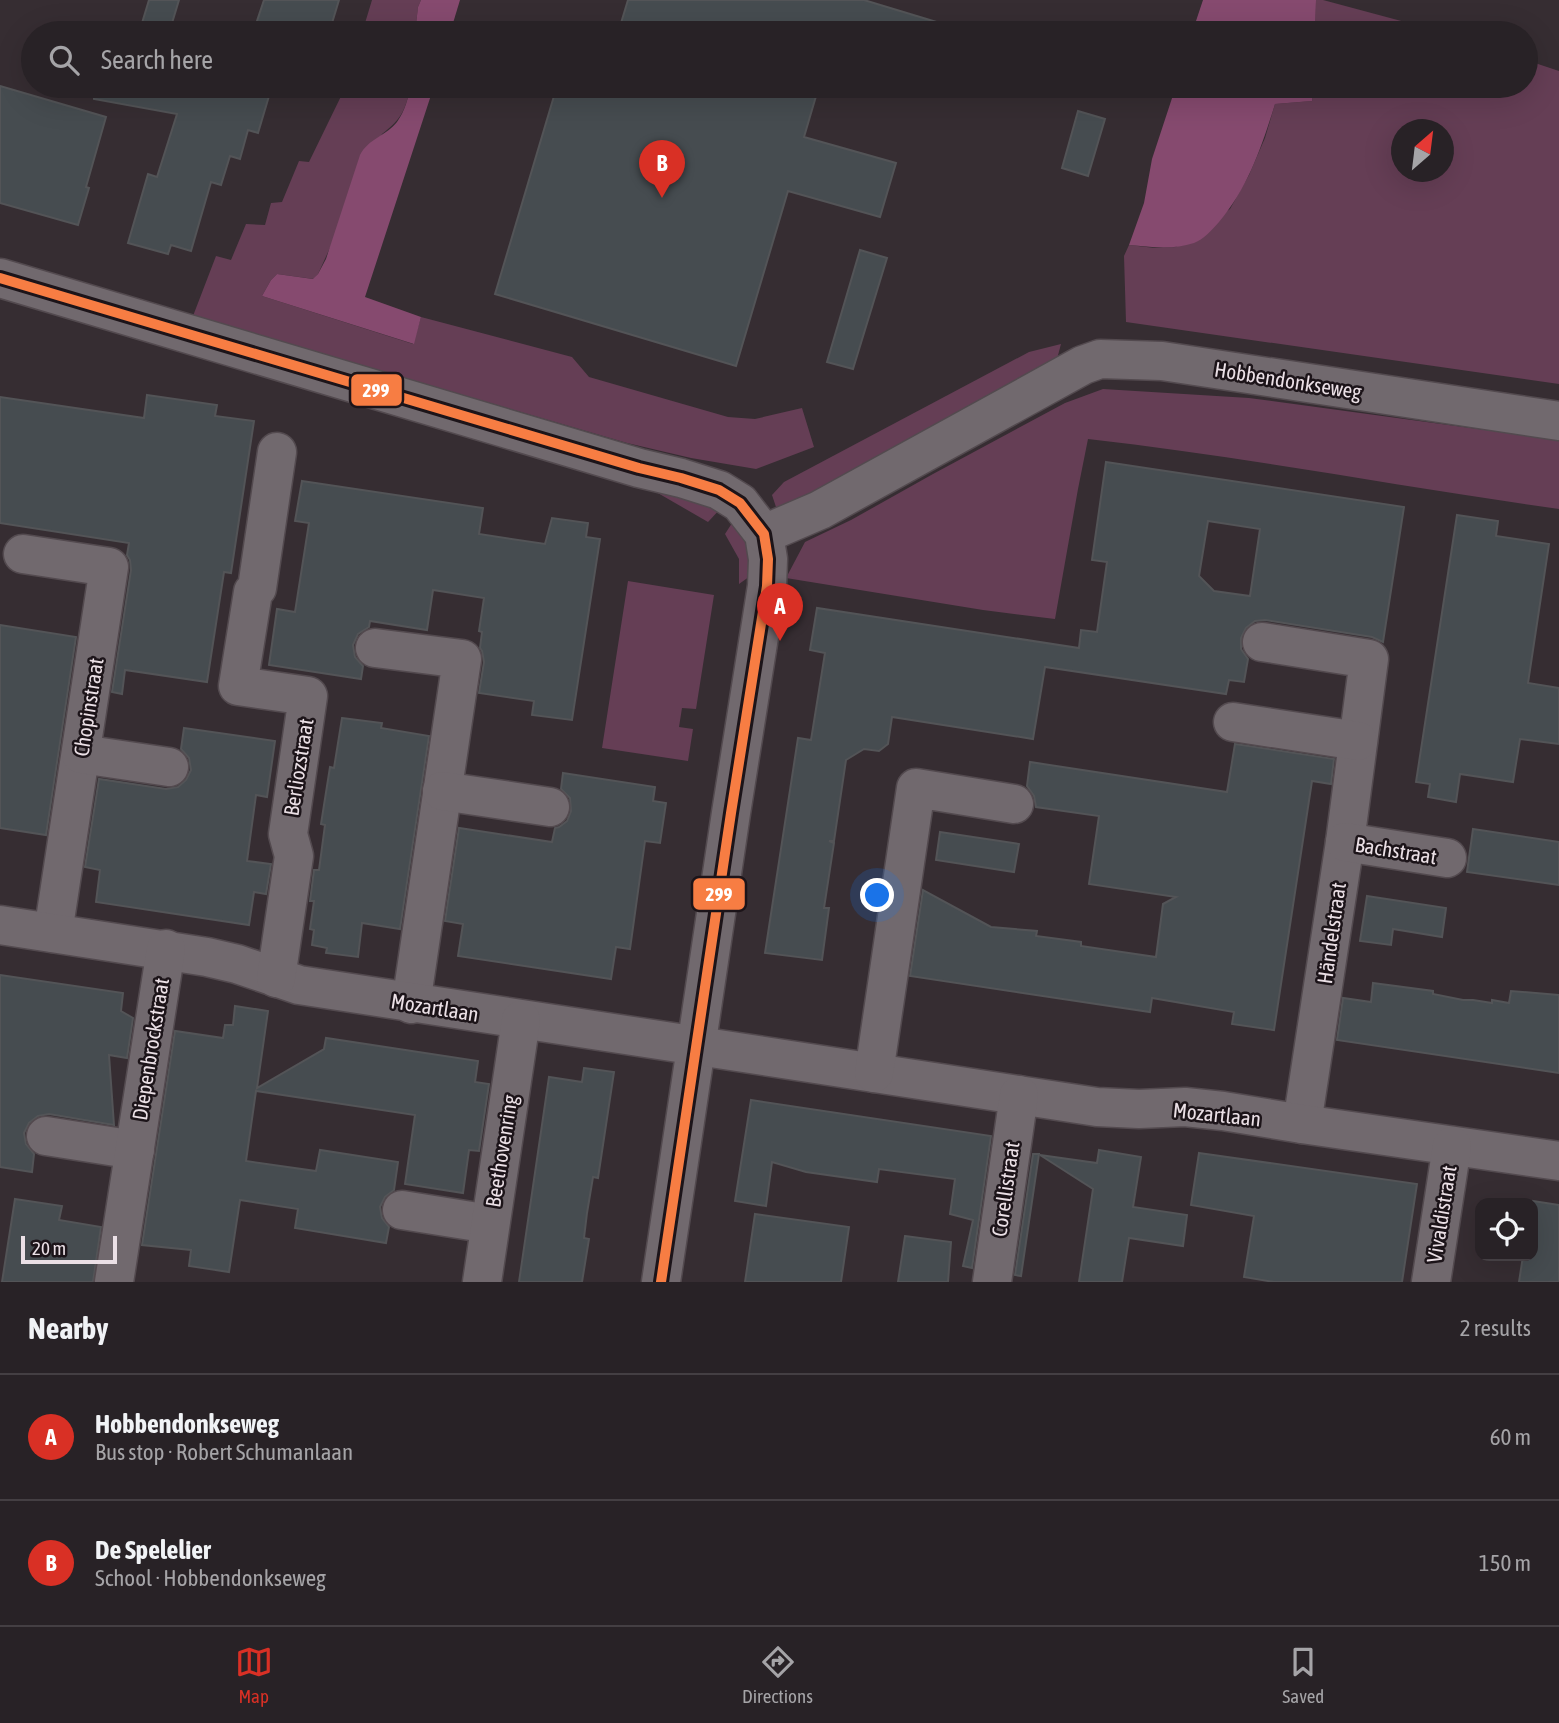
<!DOCTYPE html>
<html lang="en">
<head>
<meta charset="utf-8">
<style>
  body { margin:0; font-family:"Asap Condensed",sans-serif; background:#302a2e; color:#f1f3f6 }
  .controls { position:absolute; right:21px; bottom:21px; display:grid; overflow:hidden; border-radius:14px; box-shadow:0 7px 28px #0002 }
  .controls button { width:63px; height:63px; display:grid; place-items:center; padding:0; border:0; border-bottom:2px solid #443f43; background:#282226; color:#f1f3f6; font:35px sans-serif }
  .compass { position:absolute; left:1391px; top:119px; width:63px; height:63px; border-radius:50%; background:#282226; box-shadow:0 7px 28px #0002; rotate:28deg }
  .scale { position:absolute; left:21px; bottom:18px; width:96px; box-sizing:border-box; padding-left:7px; border:4px solid #ebe0e6; border-top:0; font-size:19px; line-height:24px; white-space:nowrap; color:#ebe0e6; -webkit-text-stroke:5px #1c1419; paint-order:stroke }
  .you { position:absolute; left:878px; top:896px; width:24px; height:24px; margin:-18px; border:5px solid #fff; border-radius:50%; background:#1a73e8; box-shadow:0 0 0 10px #1a73e833 }
  .badge { display:grid; place-items:center; width:46px; height:46px; border-radius:50%; background:#d93025; color:#fff; font-size:23px; font-weight:700 }
  .pin { position:absolute; translate:-50% -58px; filter:drop-shadow(0 2px 4px #0008) }
  .pin::after { content:''; position:absolute; top:37px; width:24px; height:21px; background:inherit; clip-path:polygon(0 0,100% 0,50% 100%) }
  .list { margin:0; padding:0; list-style:none }
  h2 { display:flex; justify-content:space-between; align-items:center; height:91px; margin:0; padding:0 28px; font-size:30px }
  h2 small { font-size:23px; font-weight:400; color:#a5a4a7 }
  .list li { display:grid; grid-template-columns:46px 1fr auto; gap:21px; align-items:center; box-sizing:border-box; height:126px; padding:0 28px; border-top:2px solid #443f43 }
  .list b { display:block; font-size:26px; white-space:nowrap }
  .list p { margin:0; font-size:23px; white-space:nowrap; color:#a5a4a7 }
  .list em { font-size:23px; font-style:normal; color:#a5a4a7 }
  .icon { flex:none; width:38px; height:38px; fill:none; stroke:currentColor; stroke-width:2; stroke-linecap:round; stroke-linejoin:round }
  .map { position:relative; flex:none; width:1559px; height:1282px; overflow:hidden }
  .search { position:absolute; background:#282226; box-shadow:0 7px 28px #0002; left:21px; right:21px; top:21px; height:77px; display:flex; align-items:center; gap:18px; box-sizing:border-box; padding:0 24px; border-radius:38px; color:#a5a4a7; font-size:26px }
  .sheet { height:343px; background:#282226 }
  nav { display:flex; justify-content:space-around; align-items:center; box-sizing:border-box; height:98px; border-top:2px solid #443f43; background:#282226; font-size:19px; color:#a5a4a7 }
  nav a { display:grid; justify-items:center; gap:4px }
  nav .on { color:#d93025 }
  .map>svg:first-child { display:block }
  .green { fill:#653e55; fill-rule:evenodd }
  .forest { fill:#864a6f }
  .building { fill:#464c50; stroke:#535457; stroke-width:2; fill-rule:evenodd }
  .lines { fill:none; stroke-linecap:round; stroke-linejoin:round }
  .minor-casing { stroke:#534a4f; stroke-width:41 }
  .minor { stroke:#71696e; stroke-width:38 }
  .bus-1-casing { stroke:#1c1419; stroke-width:16 }
  .bus-1 { stroke:#f77d43; stroke-width:10 }
  .labels { text-anchor:middle; dominant-baseline:central; stroke-width:5; stroke-linejoin:round; paint-order:stroke }
  .street-label { font-size:21px; fill:#ebe0e6; stroke:#1c1419 }
  .line-badge { stroke:#1c1419; stroke-width:2.5 }
  .badge-label { font-size:19px; text-anchor:middle; font-weight:bold; fill:#fff }
</style>
</head>
<body>
<div class="map">
<svg width="1559" height="1282" viewBox="0 0 1559 1282">
  <rect width="100%" height="100%" fill="#362d32"/>
  <g class="green">
    <path d="M 372,0 L 421,0 L 418,7 L 415,33 L 362,33 Z"/>
    <path d="M 1316,0 L 1323,0 L 1446,33 L 1315,33 Z"/>
    <path d="M 1526,60 L 1559,71 L 1559,384 L 1126,322 L 1124,256 L 1129,245 L 1155,248 L 1176,247 L 1230,209 L 1249,175 L 1265,138 L 1275,104 L 1312,101 L 1313,86 L 1526,86 ZM 1402,130 L 1444,130 L 1444,172 L 1402,172 Z"/>
    <path d="M 346,86 L 411,86 C 405,110 402,119 382,134 L 318,274 L 314,279 L 277,274 L 271,280 L 262,296 L 413,344 L 421,317 L 572,357 L 589,377 L 728,417 L 755,419 L 802,408 L 814,447 L 756,469 L 691,458 L 627,443 L 193,316 L 216,256 L 231,260 L 246,224 L 265,225 L 271,203 L 282,202 L 299,161 L 309,162 Z"/>
    <path d="M 1061,344 L 1057,359 L 805,503 L 776,507 L 772,495 L 784,482 L 1029,352 Z"/>
    <path d="M 1103,389 L 1249,398 L 1559,440 L 1559,509 C 1402,487 1246,457 1088,439 L 1078,489 L 1055,619 L 983,610 L 786,578 L 805,542 L 851,520 L 933,474 L 1065,403 Z"/>
    <path d="M 644,485 L 722,507 L 708,522 Z"/>
    <path d="M 734,520 L 747,536 L 753,574 L 739,584 L 739,559 L 725,534 Z"/>
    <path d="M 628,581 L 714,595 L 696,709 L 682,708 L 679,727 L 693,729 L 688,761 L 602,748 Z"/>
  </g>
  <g class="forest">
    <path d="M 421,0 L 460,0 L 450,33 L 415,33 L 418,7 Z"/>
    <path d="M 1203,0 L 1316,0 L 1315,33 L 1192,33 Z"/>
    <path d="M 411,86 L 434,86 L 365,297 L 421,317 L 414,344 L 262,296 L 271,280 L 277,274 L 313,279 L 318,274 L 326,259 L 360,155 C 368,139 387,135 397,122 C 405,111 408,98 411,86 Z"/>
    <path d="M 1176,86 L 1313,86 L 1312,101 L 1275,104 C 1262,146 1248,188 1219,222 C 1212,230 1204,239 1194,243 C 1173,250 1151,247 1129,245 L 1144,203 L 1152,159 Z"/>
  </g>
  <g class="building">
    <path d="M 149,0 L 179,0 L 169,33 L 139,33 Z"/>
    <path d="M 264,0 L 339,0 L 329,33 L 253,33 Z"/>
    <path d="M 628,0 L 864,0 L 953,27 L 952,33 L 618,33 Z"/>
    <path d="M 0,86 L 106,117 L 86,187 L 89,188 L 78,225 L 0,203 Z"/>
    <path d="M 95,86 L 272,86 L 258,133 L 248,130 L 240,159 L 230,156 L 221,185 L 211,182 L 191,251 L 171,245 L 168,254 L 128,243 L 148,174 L 157,177 L 177,114 L 94,99 Z"/>
    <path d="M 557,86 L 819,86 L 804,137 L 896,163 L 880,217 L 788,191 L 736,366 L 495,294 Z"/>
    <path d="M 1078,111 L 1105,119 L 1088,176 L 1062,168 Z"/>
    <path d="M 860,250 L 887,258 L 853,369 L 827,362 Z"/>
    <path d="M 147,395 L 217,405 L 215,416 L 254,421 L 231,573 L 224,572 L 207,682 L 125,670 L 122,694 L 112,692 L 131,570 L 130,560 L 127,555 L 129,543 L 0,523 L 0,397 L 144,418 Z"/>
    <path d="M 1106,462 L 1404,507 L 1383,642 L 1372,637 L 1265,620 L 1255,621 L 1246,628 L 1241,638 L 1241,649 L 1248,659 L 1244,682 L 1229,680 L 1226,694 L 1045,667 L 1033,739 L 892,717 L 888,744 L 879,751 L 864,749 L 846,760 L 834,841 L 829,841 L 834,843 L 824,908 L 829,908 L 822,960 L 765,953 L 798,738 L 811,740 L 825,653 L 810,650 L 817,608 L 1079,648 L 1081,630 L 1097,632 L 1107,562 L 1092,560 ZM 1208,521 L 1260,529 L 1250,596 L 1214,591 L 1199,576 Z"/>
    <path d="M 302,481 L 483,508 L 479,534 L 545,544 L 552,518 L 588,523 L 586,537 L 600,539 L 572,720 L 532,715 L 534,701 L 479,693 L 484,662 L 482,651 L 480,648 L 482,632 L 479,631 L 484,598 L 433,590 L 427,630 L 370,621 L 369,627 L 358,634 L 353,645 L 355,657 L 363,666 L 361,679 L 269,665 L 277,609 L 295,612 L 309,523 L 295,521 Z"/>
    <path d="M 1457,515 L 1498,521 L 1496,536 L 1549,544 L 1528,683 L 1559,688 L 1559,744 L 1520,739 L 1513,782 L 1460,774 L 1456,802 L 1428,797 L 1430,784 L 1416,782 Z"/>
    <path d="M 0,625 L 76,637 L 46,835 L 0,828 Z"/>
    <path d="M 342,718 L 382,723 L 381,728 L 429,736 L 400,929 L 362,923 L 358,957 L 326,953 L 327,948 L 312,945 L 314,930 L 310,929 L 314,901 L 310,901 L 314,870 L 319,870 L 325,825 L 321,824 L 330,767 L 334,768 Z"/>
    <path d="M 184,728 L 275,741 L 267,797 L 256,795 L 247,861 L 271,864 L 266,894 L 254,892 L 249,925 L 96,902 L 100,870 L 85,867 L 99,779 L 166,789 L 178,787 L 186,780 L 191,770 L 189,758 L 181,749 Z"/>
    <path d="M 1235,744 L 1334,759 L 1331,784 L 1312,781 L 1274,1030 L 1232,1024 L 1234,1012 L 1152,998 L 1150,1012 L 910,976 L 923,890 L 991,927 L 1037,931 L 1036,936 L 1081,942 L 1081,946 L 1156,957 L 1163,904 L 1176,897 L 1089,884 L 1099,816 L 1036,807 L 1034,796 L 1027,786 L 1030,762 L 1227,792 Z"/>
    <path d="M 563,773 L 655,787 L 653,801 L 666,803 L 660,843 L 645,841 L 630,949 L 616,947 L 611,979 L 458,956 L 463,924 L 445,921 L 459,828 L 552,842 L 555,828 L 559,827 L 567,821 L 571,811 L 570,798 L 561,789 Z"/>
    <path d="M 1473,829 L 1559,842 L 1559,885 L 1467,872 Z"/>
    <path d="M 940,832 L 1019,844 L 1014,872 L 936,860 Z"/>
    <path d="M 1367,896 L 1446,908 L 1442,937 L 1393,929 L 1391,945 L 1360,941 Z"/>
    <path d="M 0,975 L 123,993 L 121,1011 L 133,1018 L 127,1058 L 109,1055 L 114,1125 L 49,1114 L 38,1116 L 29,1123 L 24,1133 L 26,1144 L 34,1154 L 32,1172 L 0,1167 Z"/>
    <path d="M 1373,983 L 1433,991 L 1433,994 L 1463,1000 L 1473,1000 L 1492,1003 L 1492,1000 L 1509,1003 L 1511,991 L 1559,995 L 1559,1073 L 1337,1040 L 1343,998 L 1371,1002 Z"/>
    <path d="M 235,1006 L 268,1011 L 257,1088 L 324,1049 L 326,1038 L 478,1061 L 475,1082 L 489,1084 L 479,1151 L 469,1150 L 463,1193 L 405,1184 L 415,1115 L 256,1091 L 246,1161 L 316,1171 L 320,1150 L 398,1162 L 394,1190 L 385,1197 L 380,1207 L 382,1218 L 389,1227 L 386,1243 L 295,1228 L 298,1209 L 240,1200 L 229,1272 L 189,1266 L 191,1250 L 142,1245 L 175,1031 L 223,1038 L 225,1025 L 233,1025 Z"/>
    <path d="M 584,1068 L 614,1072 L 598,1178 L 593,1177 L 587,1213 L 584,1238 L 589,1239 L 582,1282 L 519,1282 L 549,1077 L 582,1082 Z"/>
    <path d="M 751,1100 L 991,1136 L 972,1268 L 963,1266 L 973,1220 L 950,1214 L 955,1179 L 879,1169 L 877,1182 L 806,1172 L 772,1162 L 766,1206 L 735,1201 Z"/>
    <path d="M 1099,1150 L 1141,1157 L 1133,1207 L 1187,1215 L 1183,1246 L 1129,1238 L 1122,1282 L 1079,1282 L 1093,1189 L 1040,1155 L 1097,1163 Z"/>
    <path d="M 1199,1153 L 1417,1184 L 1402,1282 L 1274,1282 L 1244,1277 L 1254,1216 L 1191,1205 Z"/>
    <path d="M 1033,1154 L 1039,1154 L 1021,1276 L 1015,1275 Z"/>
    <path d="M 15,1199 L 62,1206 L 59,1220 L 101,1227 L 93,1282 L 2,1282 Z"/>
    <path d="M 1533,1201 L 1559,1205 L 1559,1282 L 1519,1282 L 1523,1256 L 1533,1256 Z"/>
    <path d="M 755,1214 L 849,1227 L 841,1282 L 745,1282 Z"/>
    <path d="M 905,1236 L 951,1242 L 948,1282 L 898,1282 Z"/>
  </g>
  <g class="lines">
    <defs>
      <g id="minor">
        <path d="M 0,278 L 639,468 L 681,478 L 719,490 L 740,503 L 764,534 L 768,559 L 767,586 L 731,813 L 661,1282"/>
        <path d="M 764,534 L 820,510 L 1083,365 L 1100,359 L 1162,361 L 1559,421"/>
        <path d="M 23,554 L 109,567 L 53,933"/>
        <path d="M 1262,642 L 1369,659 L 1345,842 L 1302,1124"/>
        <path d="M 375,648 L 462,659 L 411,1004"/>
        <path d="M 1233,722 L 1358,741"/>
        <path d="M 81,754 L 169,767"/>
        <path d="M 442,791 L 550,807"/>
        <path d="M 1345,842 L 1447,858"/>
        <path d="M 0,925 L 207,957 L 237,964 L 299,985 L 1097,1107 L 1139,1109 L 1185,1107 L 1223,1111 L 1302,1124 L 1559,1161"/>
        <path d="M 276,978 L 294,856 L 288,834 L 308,696 L 238,686 L 253,592 L 257,588 L 277,452"/>
        <path d="M 874,1073 L 916,788 L 1014,804"/>
        <path d="M 46,1136 L 135,1150"/>
        <path d="M 402,1210 L 490,1224"/>
        <path d="M 114,1282 L 166,949"/>
        <path d="M 482,1282 L 521,1020"/>
        <path d="M 992,1282 L 1019,1095"/>
        <path d="M 1431,1282 L 1452,1146"/>
      </g>
    </defs>
    <use href="#minor" class="minor-casing"/>
    <use href="#minor" class="minor"/>
    <defs>
      <path id="bus-1" d="M 0,278 L 639,468 L 681,478 L 719,490 L 740,503 L 764,534 L 768,559 L 767,586 L 731,813 L 661,1282"/>
    </defs>
    <use href="#bus-1" class="bus-1-casing"/>
    <use href="#bus-1" class="bus-1"/>
  </g>
  <g class="labels">
    <g class="street-label">
      <text transform="translate(1288 380) rotate(9)">Hobbendonkseweg</text>
      <text transform="translate(88 707) rotate(-81)">Chopinstraat</text>
      <text transform="translate(298 767) rotate(-81)">Berliozstraat</text>
      <text transform="translate(1396 850) rotate(9)">Bachstraat</text>
      <text transform="translate(1331 933) rotate(-82)">Händelstraat</text>
      <text transform="translate(435 1007) rotate(9)">Mozartlaan</text>
      <text transform="translate(150 1049) rotate(-81)">Diepenbrockstraat</text>
      <text transform="translate(1217 1114) rotate(6)">Mozartlaan</text>
      <text transform="translate(501 1151) rotate(-81)">Beethovenring</text>
      <text transform="translate(1005 1189) rotate(-82)">Corellistraat</text>
      <text transform="translate(1441 1214) rotate(-81)">Vivaldistraat</text>
    </g>
  </g>
  <g class="line-badge">
    <rect x="350" y="373" width="53" height="34" rx="7" fill="#f77d43"/>
    <rect x="692" y="877" width="54" height="34" rx="7" fill="#f77d43"/>
  </g>
  <g class="badge-label">
    <text x="376" y="397">299</text>
    <text x="719" y="901">299</text>
  </g>
</svg>
<div class="controls">
<button><svg class="icon" aria-label="locate" viewBox="0 0 24 24"><circle cx="12" cy="12" r="6"/><path d="M12 2v4M12 18v4M2 12h4M18 12h4"/></svg></button>
</div>
<svg class="compass" viewBox="-18 -18 36 36"><path d="M0-13l5 13h-10z" fill="#e53935"/><path d="M0 13l5-13h-10z" fill="#a5a4a7"/></svg>
<div class="scale">20 m</div>
<div class="you"></div>
<div class="pin badge" style="left:780px;top:641px">A</div>
<div class="pin badge" style="left:662px;top:198px">B</div>
<div class="search"><svg class="icon" aria-label="search" viewBox="0 0 24 24"><circle cx="10" cy="10" r="6"/><path d="M15 15l6 6"/></svg>Search here</div>
</div>
<section class="sheet">
<h2>Nearby<small>2 results</small></h2>
<ul class="list">
<li><span class="badge">A</span><div><b>Hobbendonkseweg</b><p>Bus stop · Robert Schumanlaan</p></div><em>60 m</em></li>
<li><span class="badge">B</span><div><b>De Spelelier</b><p>School · Hobbendonkseweg</p></div><em>150 m</em></li>
</ul>
</section>
<nav>
<a class="on"><svg class="icon" aria-label="map" viewBox="0 0 24 24"><path d="M3 6l6-2 6 2 6-2v14l-6 2-6-2-6 2zM9 4v14M15 6v14"/></svg>Map</a>
<a><svg class="icon" aria-label="directions" viewBox="0 0 24 24"><path d="M12 3l9 9-9 9-9-9zM9 14v-3h6M13 9l2 2-2 2"/></svg>Directions</a>
<a><svg class="icon" aria-label="saved" viewBox="0 0 24 24"><path d="M7 4h10v16l-5-4-5 4z"/></svg>Saved</a>
</nav>
</body>
</html>
